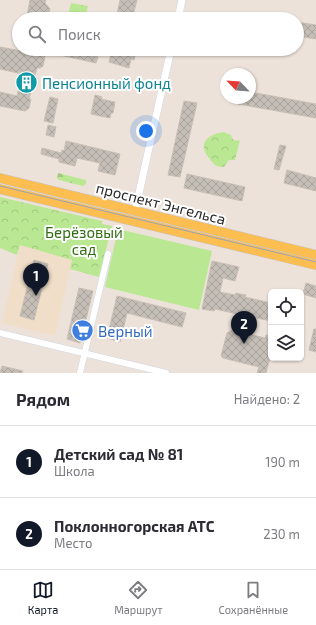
<!DOCTYPE html>
<html lang="ru">
<head>
<meta charset="utf-8">
<style>
  body { margin:0; font-family:"Exo 2",sans-serif; background:#f7f7f7; color:#2b2b33 }
  .controls { position:absolute; right:12px; bottom:12px; display:grid; overflow:hidden; border-radius:6px; box-shadow:0 1px 3px #0004 }
  .controls button { width:36px; height:36px; display:grid; place-items:center; padding:0; border:0; border-bottom:1px solid #e1e1e2; background:#fff; color:#2b2b33; font:20px sans-serif }
  .compass { position:absolute; left:220px; top:68px; width:36px; height:36px; border-radius:50%; background:#fff; box-shadow:0 1px 3px #0004; rotate:295deg }
  .you { position:absolute; left:146px; top:131px; width:14px; height:14px; margin:-10px; border:3px solid #fff; border-radius:50%; background:#1a73e8; box-shadow:0 0 0 6px #1a73e833 }
  .badge { display:grid; place-items:center; width:26px; height:26px; border-radius:50%; background:#111827; color:#fff; font-size:13px; font-weight:700 }
  .pin { position:absolute; translate:-50% -33px; filter:drop-shadow(0 1px 2px #0008) }
  .pin::after { content:''; position:absolute; top:21px; width:14px; height:12px; background:inherit; clip-path:polygon(0 0,100% 0,50% 100%) }
  .list { margin:0; padding:0; list-style:none }
  h2 { display:flex; justify-content:space-between; align-items:center; height:52px; margin:0; padding:0 16px; font-size:17px }
  h2 small { font-size:13px; font-weight:400; color:#7c7c81 }
  .list li { display:grid; grid-template-columns:26px 1fr auto; gap:12px; align-items:center; box-sizing:border-box; height:72px; padding:0 16px; border-top:1px solid #e1e1e2 }
  .list b { display:block; font-size:15px; white-space:nowrap }
  .list p { margin:0; font-size:13px; white-space:nowrap; color:#7c7c81 }
  .list em { font-size:13px; font-style:normal; color:#7c7c81 }
  .icon { flex:none; width:22px; height:22px; fill:none; stroke:currentColor; stroke-width:2; stroke-linecap:round; stroke-linejoin:round }
  .map { position:relative; flex:none; width:316px; height:373px; overflow:hidden }
  .search { position:absolute; background:#fff; box-shadow:0 1px 3px #0004; left:12px; right:12px; top:12px; height:44px; display:flex; align-items:center; gap:10px; box-sizing:border-box; padding:0 14px; border-radius:22px; color:#7c7c81; font-size:15px }
  .sheet { height:196px; background:#fff }
  nav { display:flex; justify-content:space-around; align-items:center; box-sizing:border-box; height:56px; border-top:1px solid #e1e1e2; background:#fff; font-size:11px; color:#7c7c81 }
  nav a { display:grid; justify-items:center; gap:2px }
  nav .on { color:#111827 }
  .map>svg:first-child { display:block }
  .education { fill:#f0dec8 }
  .grass { fill:#bae892 }
  .forest { fill:url(#forest-firs) }
  .park { fill:url(#park-crowns) }
  .building { fill:url(#building-cross-hatch); stroke:#c8beb4 }
  .lines { fill:none; stroke-linecap:round; stroke-linejoin:round }
  .minor-casing { stroke:#cfd6e4; stroke-width:7 }
  .tertiary-casing { stroke:#cfd6e4; stroke-width:8 }
  .primary-casing { stroke:#c3c3c3; stroke-width:10 }
  .minor { stroke:#fff; stroke-width:6 }
  .tertiary { stroke:#fff; stroke-width:7 }
  .primary { stroke:#fcbe50; stroke-width:9 }
  .tram { stroke:#9ca3b6; stroke-width:1 }
  .labels { text-anchor:middle; dominant-baseline:central; stroke-width:4; stroke-linejoin:round; paint-order:stroke }
  .culture-label { font-size:15px; fill:#0d838f; stroke:#fff; text-anchor:start }
  .street-label { font-size:15px; fill:#292929; stroke:#fff }
  .park-label { font-size:15px; fill:#316c14; stroke:#fff }
  .shop-label { font-size:15px; fill:#366cbe; stroke:#fff; text-anchor:start }
</style>
</head>
<body>
<div class="map">
<svg width="316" height="373" viewBox="0 0 316 373">
  <defs>
    <pattern id="forest-firs" width="22" height="20" patternUnits="userSpaceOnUse"><rect width="22" height="20" fill="#bae892"/><path d="M5 1l3.5 6h-7zM16 11l3.5 6h-7z" fill="#a0c77e"/></pattern>
    <pattern id="park-crowns" width="20" height="18" patternUnits="userSpaceOnUse"><rect width="20" height="18" fill="#bae892"/><path d="M2 6a3 3 0 1 1 6 0M12 15a3 3 0 1 1 6 0" fill="none" stroke="#a0c77e"/></pattern>
    <pattern id="building-cross-hatch" width="8" height="8" patternUnits="userSpaceOnUse"><rect width="8" height="8" fill="#c4beb6"/><path d="M0 0l8 8M0 8l8-8" fill="none" stroke="#a8a39c"/></pattern>
  </defs>
  <rect width="100%" height="100%" fill="#ede2da"/>
  <path class="education" d="M 20,245 L 72,260 L 55,336 L 2,323 Z"/>
  <path class="grass" d="M 118,229 L 212,251 L 199,310 L 105,287 Z"/>
  <path class="forest" d="M 58,173 L 86,180 L 86,184 L 83,186 L 59,180 L 57,178 Z"/>
  <g class="park">
    <path d="M 71,3 L 88,6 L 85,19 L 73,19 L 68,15 Z"/>
    <path d="M 224,132 L 231,135 L 233,140 L 240,141 L 235,160 L 229,160 L 224,167 C 216,167 214,165 209,158 C 197,143 208,134 224,132 Z"/>
    <path d="M 0,197 L 102,221 L 102,224 L 112,226 L 99,277 L 70,269 L 72,260 L 20,245 L 17,255 L 0,248 Z"/>
  </g>
  <g class="building">
    <path d="M 30,0 L 46,0 L 45,3 L 50,9 L 48,19 L 35,19 L 35,18 L 27,16 Z"/>
    <path d="M 120,0 L 137,0 L 132,19 L 116,19 Z"/>
    <path d="M 297,22 L 316,25 L 316,39 L 297,36 Z"/>
    <path d="M 0,47 L 27,52 L 27,49 L 37,49 L 46,51 L 43,66 L 40,68 L 37,68 L 29,99 L 31,99 L 29,108 L 25,111 L 0,106 L 0,92 L 17,96 L 22,74 L 0,69 Z"/>
    <path d="M 62,49 L 98,57 L 96,63 L 60,55 Z"/>
    <path d="M 116,49 L 121,49 L 136,52 L 134,60 L 131,59 L 129,68 L 109,62 L 111,54 L 115,55 Z"/>
    <path d="M 250,92 L 316,104 L 316,118 L 238,104 L 239,98 L 250,98 Z"/>
    <path d="M 95,95 L 102,97 L 101,99 L 115,102 L 113,113 L 111,113 L 110,118 L 91,114 Z"/>
    <path d="M 50,97 L 58,99 L 53,123 L 44,121 Z"/>
    <path d="M 184,101 L 197,103 L 180,177 L 168,175 Z"/>
    <path d="M 48,125 L 56,127 L 54,137 L 46,135 Z"/>
    <path d="M 66,141 L 120,154 L 115,175 L 98,171 L 100,163 L 77,158 L 75,166 L 59,162 L 59,159 L 41,154 L 42,148 L 61,153 L 62,150 L 64,151 Z"/>
    <path d="M 280,145 L 286,146 L 279,170 L 274,169 Z"/>
    <path d="M 287,170 L 316,178 L 316,191 L 284,183 Z"/>
    <path d="M 187,174 L 245,187 L 242,201 L 184,188 Z"/>
    <path d="M 34,260 L 48,264 L 34,320 L 20,316 Z"/>
    <path d="M 212,261 L 239,267 L 235,281 L 223,278 L 220,292 L 235,295 L 236,293 L 240,294 L 246,295 L 245,297 L 271,303 L 271,321 L 247,316 L 243,329 L 239,328 L 242,315 L 215,309 L 214,311 L 202,309 Z"/>
    <path d="M 306,283 L 316,286 L 316,298 L 303,294 Z"/>
    <path d="M 79,288 L 93,291 L 80,343 L 67,339 Z"/>
    <path d="M 117,296 L 186,313 L 182,327 L 127,313 L 120,342 L 107,338 Z"/>
    <path d="M 314,329 L 316,329 L 316,352 L 309,350 Z"/>
    <path d="M 232,330 L 265,338 L 266,335 L 271,336 L 271,348 L 269,357 L 270,357 L 266,373 L 257,373 L 259,367 L 223,358 L 221,356 L 227,333 Z"/>
    <path d="M 2,366 L 23,371 L 22,373 L 0,373 Z"/>
  </g>
  <g class="lines">
    <defs>
      <g id="minor">
        <path d="M 0,333 L 166,373"/>
        <path d="M 80,373 L 108,254"/>
      </g>
      <g id="tertiary">
        <path d="M 178,19 L 182,0"/>
        <path d="M 135,211 L 171,49"/>
      </g>
      <g id="primary">
        <path d="M 0,178 L 316,255"/>
        <path d="M 0,189 L 316,265"/>
      </g>
    </defs>
    <use href="#minor" class="minor-casing"/>
    <use href="#tertiary" class="tertiary-casing"/>
    <use href="#primary" class="primary-casing"/>
    <use href="#minor" class="minor"/>
    <use href="#tertiary" class="tertiary"/>
    <use href="#primary" class="primary"/>
    <path class="tram" d="M 0,186 L 316,262"/>
  </g>
  <defs>
    <symbol id="building-disc" viewBox="-11 -11 22 22"><circle r="9.5" fill="#0f9aa8" stroke="#fff"/><path d="M-4-6H4V6H1V3H-1V6H-4ZM-2.5-4.3h1.7v1.8h-1.7ZM.8-4.3h1.7v1.8H.8ZM-2.5-1h1.7V.8h-1.7ZM.8-1h1.7V.8H.8Z" fill="#fff"/></symbol>
    <symbol id="supermarket-disc" viewBox="-11 -11 22 22"><circle r="9.5" fill="#3f7fe0" stroke="#fff"/><path d="M-6-5.5h2.5l.6 2H6L4.5 2H-2.5L-4.4-4H-6ZM-1.5 3.2a1.3 1.3 0 1 0 .1 0ZM3 3.2a1.3 1.3 0 1 0 .1 0Z" fill="#fff"/></symbol>
  </defs>
  <g fill-rule="evenodd">
    <use href="#building-disc" x="14" y="70" width="25" height="25"/>
    <use href="#supermarket-disc" x="70" y="318" width="25" height="25"/>
  </g>
  <g class="labels">
    <g class="culture-label">
      <text x="42" y="83">Пенсионный фонд</text>
    </g>
    <g class="street-label">
      <text transform="translate(161 203) rotate(14)">проспект Энгельса</text>
    </g>
    <g class="park-label">
      <text x="84" y="232">Берёзовый<tspan x="84" dy="17">сад</tspan></text>
    </g>
    <g class="shop-label">
      <text x="98" y="331">Верный</text>
    </g>
  </g>
</svg>
<div class="controls">
<button><svg class="icon" aria-label="locate" viewBox="0 0 24 24"><circle cx="12" cy="12" r="6"/><path d="M12 2v4M12 18v4M2 12h4M18 12h4"/></svg></button>
<button><svg class="icon" aria-label="layers" viewBox="0 0 24 24"><path d="M12 4l9 5-9 5-9-5zM3 14l9 5 9-5"/></svg></button>
</div>
<svg class="compass" viewBox="-18 -18 36 36"><path d="M0-13l5 13h-10z" fill="#e53935"/><path d="M0 13l5-13h-10z" fill="#7c7c81"/></svg>
<div class="you"></div>
<div class="pin badge" style="left:36px;top:296px">1</div>
<div class="pin badge" style="left:244px;top:344px">2</div>
<div class="search"><svg class="icon" aria-label="search" viewBox="0 0 24 24"><circle cx="10" cy="10" r="6"/><path d="M15 15l6 6"/></svg>Поиск</div>
</div>
<section class="sheet">
<h2>Рядом<small>Найдено: 2</small></h2>
<ul class="list">
<li><span class="badge">1</span><div><b>Детский сад № 81</b><p>Школа</p></div><em>190 m</em></li>
<li><span class="badge">2</span><div><b>Поклонногорская АТС</b><p>Место</p></div><em>230 m</em></li>
</ul>
</section>
<nav>
<a class="on"><svg class="icon" aria-label="map" viewBox="0 0 24 24"><path d="M3 6l6-2 6 2 6-2v14l-6 2-6-2-6 2zM9 4v14M15 6v14"/></svg>Карта</a>
<a><svg class="icon" aria-label="directions" viewBox="0 0 24 24"><path d="M12 3l9 9-9 9-9-9zM9 14v-3h6M13 9l2 2-2 2"/></svg>Маршрут</a>
<a><svg class="icon" aria-label="saved" viewBox="0 0 24 24"><path d="M7 4h10v16l-5-4-5 4z"/></svg>Сохранённые</a>
</nav>
</body>
</html>
